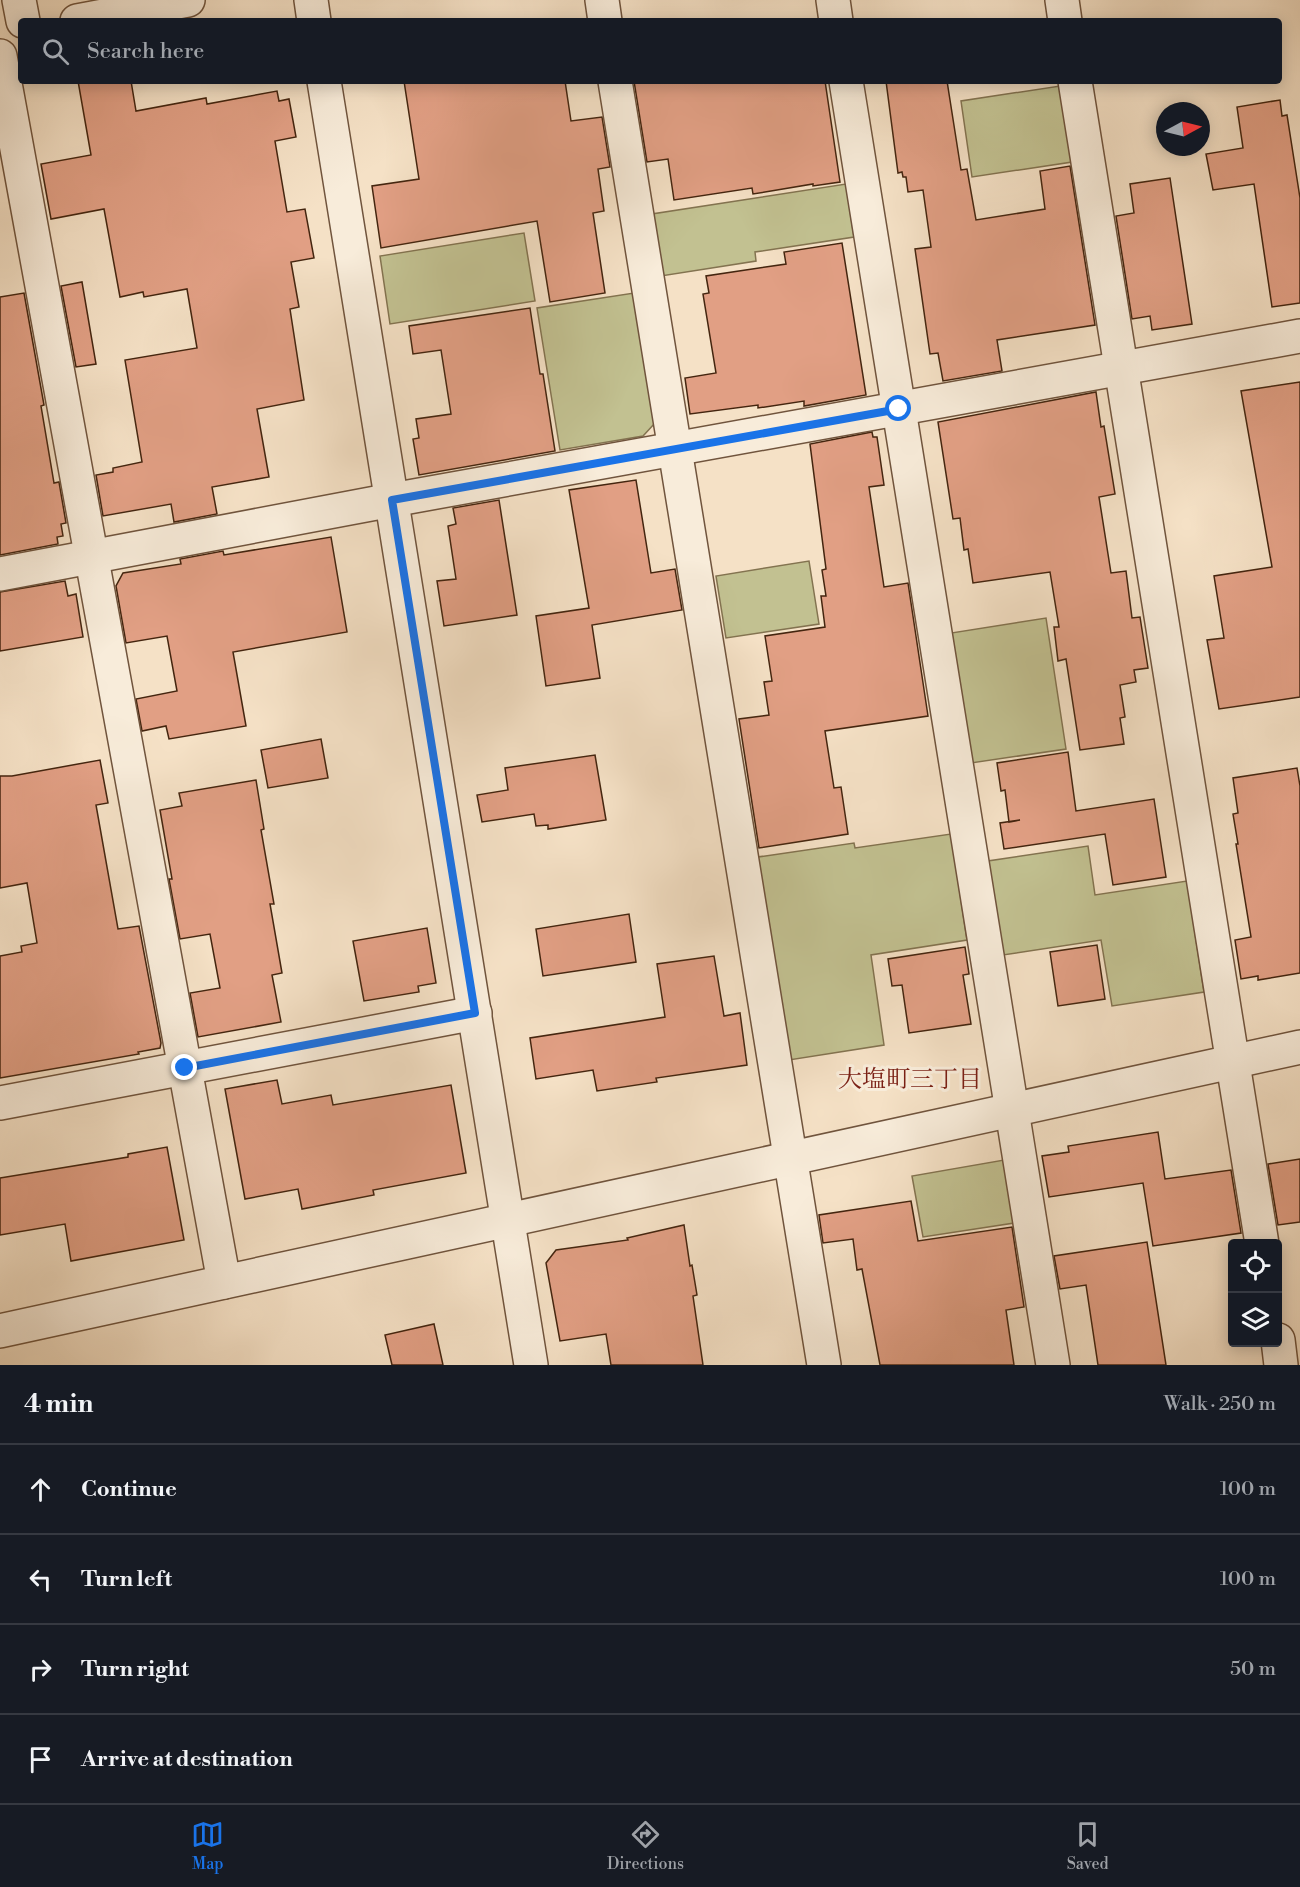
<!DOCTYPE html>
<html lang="en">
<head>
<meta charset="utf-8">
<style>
  body { margin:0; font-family:"Libre Bodoni","Noto Serif JP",serif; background:#20242c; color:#f1f3f6 }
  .controls { position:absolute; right:18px; bottom:18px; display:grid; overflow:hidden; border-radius:6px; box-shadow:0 3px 15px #0003 }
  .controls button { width:54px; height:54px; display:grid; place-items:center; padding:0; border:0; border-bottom:2px solid #363941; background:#171b24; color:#f1f3f6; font:30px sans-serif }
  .compass { position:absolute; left:1156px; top:102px; width:54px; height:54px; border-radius:50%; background:#171b24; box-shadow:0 3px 15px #0003; rotate:83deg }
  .stop { position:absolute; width:18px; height:18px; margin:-14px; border:4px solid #1a73e8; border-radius:50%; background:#fff }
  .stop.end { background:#1a73e8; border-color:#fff; box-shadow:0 2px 6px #0008 }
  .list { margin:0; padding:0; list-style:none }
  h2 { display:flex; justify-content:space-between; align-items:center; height:78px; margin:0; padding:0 24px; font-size:26px }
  h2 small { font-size:20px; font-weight:400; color:#9ea1a6 }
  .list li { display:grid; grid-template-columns:39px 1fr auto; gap:18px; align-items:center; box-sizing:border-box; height:90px; padding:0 24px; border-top:2px solid #363941 }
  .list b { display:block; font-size:22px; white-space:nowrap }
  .list em { font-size:20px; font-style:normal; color:#9ea1a6 }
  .icon { flex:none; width:33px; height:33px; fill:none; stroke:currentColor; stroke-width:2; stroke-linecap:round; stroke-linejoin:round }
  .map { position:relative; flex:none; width:1300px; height:1365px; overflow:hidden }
  .search { position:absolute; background:#171b24; box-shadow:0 3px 15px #0003; left:18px; right:18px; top:18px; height:66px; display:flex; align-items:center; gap:15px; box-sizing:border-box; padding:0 21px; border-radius:6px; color:#9ea1a6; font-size:22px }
  .sheet { height:438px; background:#171b24 }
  nav { display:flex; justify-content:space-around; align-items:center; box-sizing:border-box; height:84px; border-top:2px solid #363941; background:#171b24; font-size:16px; color:#9ea1a6 }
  nav a { display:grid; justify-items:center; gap:3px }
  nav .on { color:#1a73e8 }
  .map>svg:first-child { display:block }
  .green { fill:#c2c191; stroke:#837350; stroke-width:1.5 }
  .building { fill:#e19f84; stroke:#44250f; stroke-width:1.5 }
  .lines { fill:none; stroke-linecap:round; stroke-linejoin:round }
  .minor-casing { stroke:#70543d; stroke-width:36 }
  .minor { stroke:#f8ecda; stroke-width:33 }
  .route { stroke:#1a73e8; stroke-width:8 }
  .labels { text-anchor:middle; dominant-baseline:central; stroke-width:6; stroke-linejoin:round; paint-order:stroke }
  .neighbourhood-label { font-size:24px; fill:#7a1f14; stroke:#f8ecda }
</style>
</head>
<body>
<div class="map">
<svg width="1300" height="1365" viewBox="0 0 1300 1365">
  <rect width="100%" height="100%" fill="#f5e1c6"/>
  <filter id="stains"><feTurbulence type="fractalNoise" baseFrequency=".00333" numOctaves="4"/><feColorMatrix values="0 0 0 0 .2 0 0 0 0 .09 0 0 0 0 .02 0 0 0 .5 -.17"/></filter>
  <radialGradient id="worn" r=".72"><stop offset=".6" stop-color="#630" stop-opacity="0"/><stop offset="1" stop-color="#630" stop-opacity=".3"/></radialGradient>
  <g class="green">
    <path d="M 1060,86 L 1072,162 L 972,177 L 961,101 Z"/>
    <path d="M 846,184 L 854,237 L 755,252 L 756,261 L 661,276 L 652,214 Z"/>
    <path d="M 524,233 L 535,301 L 390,324 L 380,256 Z"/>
    <path d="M 634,293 L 655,423 L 643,436 L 560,450 L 537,308 Z"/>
    <path d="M 809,561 L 819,624 L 726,638 L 716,576 Z"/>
    <path d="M 1046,618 L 1066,749 L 971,763 L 951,633 Z"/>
    <path d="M 951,834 L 967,940 L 871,955 L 884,1045 L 789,1060 L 758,857 L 854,843 L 855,848 Z"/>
    <path d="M 1088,846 L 1095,895 L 1187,881 L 1204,992 L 1112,1006 L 1101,940 L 1003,955 L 988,861 Z"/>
    <path d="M 1004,1160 L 1014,1223 L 923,1237 L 912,1176 Z"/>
  </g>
  <g class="building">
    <path d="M 78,81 L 131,81 L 136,111 L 206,98 L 207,104 L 277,91 L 279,101 L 289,99 L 296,137 L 275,141 L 287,212 L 305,209 L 314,258 L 291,262 L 299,307 L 290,309 L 304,400 L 257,409 L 269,477 L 212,487 L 217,514 L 174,522 L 171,504 L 103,516 L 96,475 L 113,472 L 113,468 L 142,462 L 125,360 L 197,348 L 187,289 L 144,297 L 143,292 L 120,297 L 104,209 L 51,219 L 41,164 L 91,155 Z"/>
    <path d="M 404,81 L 565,81 L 571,121 L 602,117 L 610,167 L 598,169 L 604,211 L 593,213 L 605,293 L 550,302 L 537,221 L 381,248 L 372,186 L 419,179 Z"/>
    <path d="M 634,81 L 825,81 L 840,182 L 813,186 L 813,184 L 753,194 L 752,188 L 674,200 L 668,159 L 647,162 Z"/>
    <path d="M 886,81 L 947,81 L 961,170 L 967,169 L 976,220 L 1045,209 L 1040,171 L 1070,166 L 1095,325 L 997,340 L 1002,371 L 943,381 L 938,353 L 930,354 L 915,249 L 931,247 L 923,190 L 908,192 L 906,177 L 903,177 L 902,172 L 898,173 Z"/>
    <path d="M 1280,100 L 1282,116 L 1287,115 L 1300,198 L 1300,303 L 1272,307 L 1254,184 L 1213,190 L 1206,154 L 1243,148 L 1237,107 Z"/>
    <path d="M 1170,178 L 1192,324 L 1152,330 L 1150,316 L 1132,319 L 1116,216 L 1134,213 L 1130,184 Z"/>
    <path d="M 842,243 L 866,395 L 804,406 L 804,401 L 758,408 L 758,405 L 690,414 L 685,378 L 716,373 L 703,294 L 709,293 L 706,276 L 786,264 L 784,252 Z"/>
    <path d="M 82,282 L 96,364 L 76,367 L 61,286 Z"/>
    <path d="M 24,293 L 44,405 L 41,406 L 54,483 L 59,482 L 66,523 L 61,524 L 63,536 L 57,537 L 58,544 L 0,555 L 0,297 Z"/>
    <path d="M 530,308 L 540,374 L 543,374 L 555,451 L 419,475 L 413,439 L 419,438 L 416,419 L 451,414 L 441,350 L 413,354 L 409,326 Z"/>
    <path d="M 1300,382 L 1300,697 L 1219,709 L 1207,640 L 1224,638 L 1214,576 L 1272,567 L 1241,391 Z"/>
    <path d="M 1096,392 L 1101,427 L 1104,426 L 1115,494 L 1099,497 L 1111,573 L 1126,571 L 1132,618 L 1140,617 L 1148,668 L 1134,670 L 1136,682 L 1120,685 L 1125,717 L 1120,718 L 1124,744 L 1080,750 L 1066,659 L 1058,661 L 1054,627 L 1059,627 L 1050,572 L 973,583 L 968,549 L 964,550 L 960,518 L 953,519 L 938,422 Z"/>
    <path d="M 872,432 L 873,437 L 877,437 L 884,485 L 869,487 L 884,587 L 908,583 L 928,716 L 825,731 L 834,788 L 841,787 L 848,834 L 759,848 L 739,719 L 769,715 L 764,682 L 772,681 L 765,636 L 825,627 L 821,596 L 826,596 L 822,570 L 826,569 L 810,444 Z"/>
    <path d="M 636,480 L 651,573 L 675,569 L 682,610 L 592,625 L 600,678 L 546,686 L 536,616 L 589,608 L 569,490 Z"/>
    <path d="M 499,500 L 517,615 L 444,626 L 437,581 L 456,579 L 448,526 L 456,524 L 453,508 Z"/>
    <path d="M 331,537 L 347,632 L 233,652 L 246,726 L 169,739 L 166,726 L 142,731 L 136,699 L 177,691 L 167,636 L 126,643 L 116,586 L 123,573 L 181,564 L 180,559 L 223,551 L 224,555 Z"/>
    <path d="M 65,581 L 68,596 L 76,594 L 83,637 L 0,651 L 0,592 Z"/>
    <path d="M 321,739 L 328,778 L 268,788 L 261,750 Z"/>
    <path d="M 1068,752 L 1076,811 L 1154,799 L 1166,877 L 1113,885 L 1105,834 L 1004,849 L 1000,823 L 1020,820 L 1009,822 L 1005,790 L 1001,791 L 997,763 Z"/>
    <path d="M 595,755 L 606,820 L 548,829 L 548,825 L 536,826 L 534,814 L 482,822 L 477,795 L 508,790 L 505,768 Z"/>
    <path d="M 100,760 L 108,803 L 96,805 L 118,929 L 139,926 L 161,1043 L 160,1048 L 138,1052 L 139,1054 L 0,1078 L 0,956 L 22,952 L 21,946 L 37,943 L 27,883 L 0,888 L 0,776 L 12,776 Z"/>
    <path d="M 1297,768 L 1300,786 L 1300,973 L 1258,980 L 1258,976 L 1241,979 L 1235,940 L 1251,937 L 1236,844 L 1238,844 L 1233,814 L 1238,813 L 1233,778 Z"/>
    <path d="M 256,780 L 264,829 L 261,830 L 274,904 L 270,904 L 282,973 L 272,975 L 281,1022 L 198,1037 L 190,993 L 220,988 L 210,934 L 180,939 L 169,879 L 172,879 L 160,810 L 182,806 L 179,793 Z"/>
    <path d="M 629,914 L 636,962 L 543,976 L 536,929 Z"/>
    <path d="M 427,928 L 436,983 L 418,986 L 419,992 L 364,1001 L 353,941 Z"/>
    <path d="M 1097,945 L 1105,999 L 1058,1006 L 1050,952 Z"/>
    <path d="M 965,947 L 969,974 L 963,975 L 971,1024 L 909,1033 L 902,985 L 892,986 L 888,959 Z"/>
    <path d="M 714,956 L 724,1016 L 740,1013 L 747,1065 L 656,1078 L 657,1082 L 597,1091 L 593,1070 L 536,1079 L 530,1038 L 665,1017 L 657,964 Z"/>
    <path d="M 277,1080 L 282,1104 L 331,1095 L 333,1105 L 451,1085 L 466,1173 L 373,1190 L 374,1195 L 302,1209 L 298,1189 L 245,1199 L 225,1089 Z"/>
    <path d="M 1158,1132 L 1165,1179 L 1231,1170 L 1241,1233 L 1153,1246 L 1143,1183 L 1049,1197 L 1042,1156 L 1069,1152 L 1068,1146 Z"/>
    <path d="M 167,1147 L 184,1240 L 71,1261 L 65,1224 L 0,1235 L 0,1178 L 128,1157 L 128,1154 Z"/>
    <path d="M 1300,1159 L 1300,1222 L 1278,1225 L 1268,1164 Z"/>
    <path d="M 911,1201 L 918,1241 L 1012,1227 L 1024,1307 L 1006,1310 L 1014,1365 L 880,1365 L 862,1269 L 857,1270 L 853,1239 L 823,1243 L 819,1215 Z"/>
    <path d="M 684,1225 L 690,1266 L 692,1265 L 697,1295 L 693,1296 L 703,1365 L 611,1365 L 606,1334 L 560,1341 L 546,1263 L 556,1250 L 628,1240 L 627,1238 Z"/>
    <path d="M 1147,1242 L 1166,1365 L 1098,1365 L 1086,1285 L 1060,1289 L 1054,1256 Z"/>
    <path d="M 434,1324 L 443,1365 L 392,1365 L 385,1335 Z"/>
  </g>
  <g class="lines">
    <defs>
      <g id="minor">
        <path d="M 19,0 L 23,21"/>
        <path d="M 311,0 L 314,21"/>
        <path d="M 602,0 L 605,21"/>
        <path d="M 833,0 L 836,21"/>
        <path d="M 1062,0 L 1065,21"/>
        <path d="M 77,21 L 188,0"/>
        <path d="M 0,56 L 224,1282"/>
        <path d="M 324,81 L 531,1365"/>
        <path d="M 615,81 L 824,1365"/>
        <path d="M 846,81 L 1053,1365"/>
        <path d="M 1075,81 L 1262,1244"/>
        <path d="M 0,574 L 392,500 L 1300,336"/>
        <path d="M 0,1103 L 475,1013"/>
        <path d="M 0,1331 L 1300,1047"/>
        <path d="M 1278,1340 L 1281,1365"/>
      </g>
    </defs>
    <use href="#minor" class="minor-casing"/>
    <use href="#minor" class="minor"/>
  </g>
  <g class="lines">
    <path class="route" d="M 185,1068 L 475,1013 L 392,500 L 899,409"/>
  </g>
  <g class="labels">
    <g class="neighbourhood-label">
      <text x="910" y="1080">大塩町三丁目</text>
    </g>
  </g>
  <rect width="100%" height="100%" filter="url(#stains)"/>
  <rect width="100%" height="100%" fill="url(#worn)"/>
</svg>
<div class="controls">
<button><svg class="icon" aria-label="locate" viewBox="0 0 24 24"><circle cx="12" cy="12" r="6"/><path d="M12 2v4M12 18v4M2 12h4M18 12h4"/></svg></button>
<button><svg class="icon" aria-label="layers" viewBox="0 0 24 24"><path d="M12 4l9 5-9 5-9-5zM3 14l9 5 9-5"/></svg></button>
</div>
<svg class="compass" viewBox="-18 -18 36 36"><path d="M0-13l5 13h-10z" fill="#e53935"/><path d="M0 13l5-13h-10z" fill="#9ea1a6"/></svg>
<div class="stop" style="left:899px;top:409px"></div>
<div class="stop end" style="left:185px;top:1068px"></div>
<div class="search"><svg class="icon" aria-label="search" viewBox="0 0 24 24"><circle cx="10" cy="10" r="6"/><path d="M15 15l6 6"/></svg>Search here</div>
</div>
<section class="sheet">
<h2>4 min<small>Walk · 250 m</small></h2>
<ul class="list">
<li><svg class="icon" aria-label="ahead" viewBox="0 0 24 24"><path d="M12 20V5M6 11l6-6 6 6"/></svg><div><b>Continue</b></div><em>100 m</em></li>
<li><svg class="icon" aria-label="left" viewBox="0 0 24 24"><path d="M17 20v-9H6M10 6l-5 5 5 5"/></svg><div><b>Turn left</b></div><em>100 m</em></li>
<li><svg class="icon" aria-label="right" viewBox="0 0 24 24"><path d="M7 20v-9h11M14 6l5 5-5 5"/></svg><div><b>Turn right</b></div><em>50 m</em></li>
<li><svg class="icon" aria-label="arrive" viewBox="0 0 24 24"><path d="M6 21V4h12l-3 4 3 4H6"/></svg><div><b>Arrive at destination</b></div></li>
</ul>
</section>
<nav>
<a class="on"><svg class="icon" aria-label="map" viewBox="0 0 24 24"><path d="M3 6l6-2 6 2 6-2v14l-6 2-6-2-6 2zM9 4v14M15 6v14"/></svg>Map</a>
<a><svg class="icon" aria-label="directions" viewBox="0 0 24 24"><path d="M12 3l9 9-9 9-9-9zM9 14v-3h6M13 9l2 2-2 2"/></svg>Directions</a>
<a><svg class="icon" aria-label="saved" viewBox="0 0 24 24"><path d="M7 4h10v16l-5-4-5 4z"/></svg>Saved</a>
</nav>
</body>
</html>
